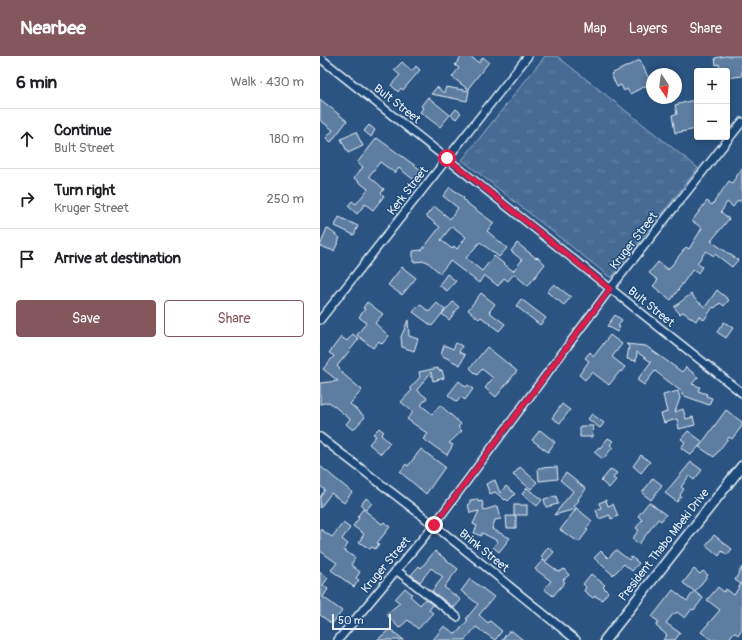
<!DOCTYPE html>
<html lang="en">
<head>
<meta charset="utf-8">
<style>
  body { margin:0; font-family:Pangolin,sans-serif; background:#f6f6f6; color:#202124 }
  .controls { position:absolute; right:12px; top:12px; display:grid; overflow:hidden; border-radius:4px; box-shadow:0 2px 6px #0003 }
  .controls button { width:36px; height:36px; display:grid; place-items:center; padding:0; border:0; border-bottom:1px solid #e0e0e0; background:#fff; color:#202124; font:20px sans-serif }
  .compass { position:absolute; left:326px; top:12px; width:36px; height:36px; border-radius:50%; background:#fff; box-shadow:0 2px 6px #0003; rotate:167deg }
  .scale { position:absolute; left:12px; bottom:10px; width:59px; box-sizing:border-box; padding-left:4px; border:2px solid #e8f1f8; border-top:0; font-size:11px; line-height:14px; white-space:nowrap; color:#e8f1f8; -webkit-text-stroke:3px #1f4a7a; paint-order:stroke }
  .stop { position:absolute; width:12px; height:12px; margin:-9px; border:3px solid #e11d48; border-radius:50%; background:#fff }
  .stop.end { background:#e11d48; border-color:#fff; box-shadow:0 1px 4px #0008 }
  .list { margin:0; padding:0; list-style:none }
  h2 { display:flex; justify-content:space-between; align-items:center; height:52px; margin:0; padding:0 16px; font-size:17px }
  h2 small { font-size:13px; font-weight:400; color:#757577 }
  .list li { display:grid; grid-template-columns:26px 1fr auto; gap:12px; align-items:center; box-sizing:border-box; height:60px; padding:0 16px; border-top:1px solid #e0e0e0 }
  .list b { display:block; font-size:15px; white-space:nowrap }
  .list p { margin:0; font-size:13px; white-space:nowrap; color:#757577 }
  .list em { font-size:13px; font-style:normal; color:#757577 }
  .actions { display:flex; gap:8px; padding:12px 16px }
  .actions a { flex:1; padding:9px 0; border:1px solid #84575d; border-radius:4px; text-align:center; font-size:14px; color:#84575d }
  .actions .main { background:#84575d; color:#fff }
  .icon { flex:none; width:22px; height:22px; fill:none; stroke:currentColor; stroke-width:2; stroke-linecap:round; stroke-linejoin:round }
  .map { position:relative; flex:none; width:422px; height:584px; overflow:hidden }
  header { display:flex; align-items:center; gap:24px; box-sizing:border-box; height:56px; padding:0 20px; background:#84575d; color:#fff }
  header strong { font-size:19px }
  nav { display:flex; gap:22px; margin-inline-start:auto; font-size:14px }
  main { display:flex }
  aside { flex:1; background:#fff }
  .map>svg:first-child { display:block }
  .grass { fill:url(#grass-tufts); stroke:#98aec6 }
  .building { fill:#5d7da1; stroke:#e8f1f8; fill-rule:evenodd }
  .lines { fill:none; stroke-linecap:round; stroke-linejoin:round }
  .minor-casing { stroke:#e8f1f8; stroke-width:10 }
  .tertiary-casing { stroke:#e8f1f8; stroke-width:12 }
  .minor { stroke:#1f4a7a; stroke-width:7 }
  .tertiary { stroke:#1f4a7a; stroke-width:9 }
  .route { stroke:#e11d48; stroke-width:5 }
  .labels { text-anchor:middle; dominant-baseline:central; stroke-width:3; stroke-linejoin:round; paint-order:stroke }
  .street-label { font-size:12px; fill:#e8f1f8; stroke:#1f4a7a }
</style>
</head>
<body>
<header>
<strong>Nearbee</strong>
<nav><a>Map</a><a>Layers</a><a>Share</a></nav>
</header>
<main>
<aside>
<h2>6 min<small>Walk · 430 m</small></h2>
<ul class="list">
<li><svg class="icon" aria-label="ahead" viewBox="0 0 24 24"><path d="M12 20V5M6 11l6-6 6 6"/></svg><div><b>Continue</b><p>Bult Street</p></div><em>180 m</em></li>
<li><svg class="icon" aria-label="right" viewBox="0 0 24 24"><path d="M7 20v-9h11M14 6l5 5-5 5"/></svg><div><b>Turn right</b><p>Kruger Street</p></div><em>250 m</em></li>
<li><svg class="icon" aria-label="arrive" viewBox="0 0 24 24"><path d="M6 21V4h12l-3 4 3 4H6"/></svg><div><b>Arrive at destination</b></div></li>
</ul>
<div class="actions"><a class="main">Save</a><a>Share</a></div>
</aside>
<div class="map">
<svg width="422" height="584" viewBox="0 0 422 584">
  <defs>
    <pattern id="grass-tufts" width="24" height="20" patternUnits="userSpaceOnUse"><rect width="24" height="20" fill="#476b93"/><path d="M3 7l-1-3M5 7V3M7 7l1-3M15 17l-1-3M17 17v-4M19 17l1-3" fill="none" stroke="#6281a3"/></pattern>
  </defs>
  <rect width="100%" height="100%" fill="#2b5482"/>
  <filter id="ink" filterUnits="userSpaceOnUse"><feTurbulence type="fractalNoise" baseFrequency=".025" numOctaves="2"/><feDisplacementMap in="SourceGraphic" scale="8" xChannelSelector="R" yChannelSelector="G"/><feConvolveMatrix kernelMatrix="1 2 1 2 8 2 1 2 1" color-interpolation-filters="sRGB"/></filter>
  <g filter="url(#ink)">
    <path class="grass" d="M 225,0 L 237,0 L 378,112 L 291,222 L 142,104 Z"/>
    <g class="building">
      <path d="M 142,0 L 150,0 L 159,7 L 163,1 L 169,6 L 150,30 L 149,34 L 132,21 L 139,12 L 135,9 Z"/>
      <path d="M 405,0 L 422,0 L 422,20 L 407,22 L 407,15 L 400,15 L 399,8 L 396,9 L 395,2 Z"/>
      <path d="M 320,4 L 331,27 L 310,38 L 307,33 L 304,35 L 301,29 L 297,31 L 291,18 Z"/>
      <path d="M 82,6 L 92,15 L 96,10 L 100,14 L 83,34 L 81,32 L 78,36 L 71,29 L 80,19 L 74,14 Z"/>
      <path d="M 117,31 L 124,37 L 126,31 L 149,35 L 147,45 L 111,38 Z"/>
      <path d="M 108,41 L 130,59 L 120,71 L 100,56 L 103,52 L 101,50 Z"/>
      <path d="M 0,43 L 27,65 L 11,86 L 6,82 L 13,74 L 0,64 Z"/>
      <path d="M 370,45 L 377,45 L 377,73 L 355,77 L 352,59 L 357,58 L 355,49 Z"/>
      <path d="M 136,53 L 141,57 L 136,63 L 131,59 Z"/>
      <path d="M 49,69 L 55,74 L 51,81 L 44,75 Z"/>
      <path d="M 36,76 L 43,90 L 28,97 L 21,83 Z"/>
      <path d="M 57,82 L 101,114 L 94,124 L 79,112 L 75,117 L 60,106 L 49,120 L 64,133 L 61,137 L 64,140 L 53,154 L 45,148 L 37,158 L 28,150 L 32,145 L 36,148 L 48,133 L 34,122 L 43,111 L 37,107 Z"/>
      <path d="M 422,112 L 422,146 L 418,144 L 413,151 L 407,146 L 401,156 L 409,163 L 391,185 L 418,204 L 412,211 L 395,198 L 394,200 L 386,195 L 377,207 L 382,211 L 378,217 L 373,213 L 351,244 L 333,230 L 338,224 L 329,217 L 338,206 L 348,214 L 366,191 L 369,193 L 382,172 L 372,165 L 387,145 L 392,149 L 409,125 L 412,127 Z"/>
      <path d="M 130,131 L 144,142 L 143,143 L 148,148 L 174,167 L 167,175 L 187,192 L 179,201 L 160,186 L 146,202 L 162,215 L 174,200 L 193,215 L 202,204 L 191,195 L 197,187 L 216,202 L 217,201 L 225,208 L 208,230 L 194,218 L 188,225 L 184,222 L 178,230 L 164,219 L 159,227 L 130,205 L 120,217 L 106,205 L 93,206 L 93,195 L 102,194 L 120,171 L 106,160 L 114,150 L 130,163 L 138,152 L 123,140 ZM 132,170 L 146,181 L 137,193 L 134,190 L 132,193 L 121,184 Z"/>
      <path d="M 19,161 L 38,170 L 34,179 L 15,170 Z"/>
      <path d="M 7,172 L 20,182 L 14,195 L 0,190 Z"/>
      <path d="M 82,211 L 96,222 L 82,239 L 68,229 Z"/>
      <path d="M 127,218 L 136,225 L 127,235 L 119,229 Z"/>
      <path d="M 234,228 L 251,241 L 244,249 L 227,236 Z"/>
      <path d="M 397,234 L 409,244 L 404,250 L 400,247 L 395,252 L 393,251 L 384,264 L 379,260 L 376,265 L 363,256 L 360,258 L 354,251 L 371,238 L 376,244 L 385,251 Z"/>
      <path d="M 161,237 L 175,248 L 169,256 L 185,268 L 179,275 L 161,261 L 159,263 L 148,254 Z"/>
      <path d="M 201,243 L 226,262 L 220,269 L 196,250 Z"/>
      <path d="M 47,246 L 63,258 L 55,267 L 69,280 L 62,288 L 59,285 L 53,292 L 37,279 L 46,267 L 39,261 L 45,253 L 43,252 Z"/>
      <path d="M 133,246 L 139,251 L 129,264 L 122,258 Z"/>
      <path d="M 117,247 L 125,254 L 112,270 L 93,256 L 100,248 L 109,256 Z"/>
      <path d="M 295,259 L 302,264 L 298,270 L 300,271 L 297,276 L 287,270 Z"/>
      <path d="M 88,264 L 89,280 L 98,283 L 94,295 L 82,291 L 81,281 Z"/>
      <path d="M 404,266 L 413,272 L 406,282 L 397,276 Z"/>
      <path d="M 33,278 L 39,283 L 17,310 L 23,316 L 22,317 L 42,334 L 30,348 L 45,361 L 33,374 L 26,368 L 30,363 L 9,346 L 0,348 L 0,327 L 18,325 L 3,313 L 14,300 L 9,297 L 21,281 L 27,285 Z"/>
      <path d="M 290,279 L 302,288 L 292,301 L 305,311 L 301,316 L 300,315 L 289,329 L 272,316 L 265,324 L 259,319 L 269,305 L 265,302 L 270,296 L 274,300 Z"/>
      <path d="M 136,287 L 142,290 L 139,296 L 145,299 L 140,309 L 121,299 L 124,289 L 133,293 Z"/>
      <path d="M 306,288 L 326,290 L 362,316 L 366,311 L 378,321 L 372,328 L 380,331 L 378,335 L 387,338 L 386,340 L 392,342 L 389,349 L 362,339 L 362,336 L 335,315 L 324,329 L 317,324 L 331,306 L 317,296 L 316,305 L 307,303 L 309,290 Z"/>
      <path d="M 167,291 L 197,315 L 176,341 L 165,332 L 173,322 L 162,313 L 157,319 L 150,312 Z"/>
      <path d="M 118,312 L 119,315 L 122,314 L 124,322 L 113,325 L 111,316 L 97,334 L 107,342 L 101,349 L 112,358 L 120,349 L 141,368 L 138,371 L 142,375 L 129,387 L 133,389 L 127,399 L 103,383 L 108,378 L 87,363 L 93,356 L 81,346 L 92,334 L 90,332 L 100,321 L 99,316 Z"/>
      <path d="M 139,325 L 146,331 L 148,329 L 153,333 L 145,344 L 141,341 L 137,346 L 128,339 Z"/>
      <path d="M 358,335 L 360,342 L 355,356 L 363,353 L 366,363 L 373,361 L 375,369 L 359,373 L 357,363 L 344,367 L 341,358 L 347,356 L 343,339 Z"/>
      <path d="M 242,348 L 250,354 L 240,367 L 232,362 Z"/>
      <path d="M 406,354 L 422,366 L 422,370 L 412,383 L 409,381 L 394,401 L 379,391 Z"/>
      <path d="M 272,358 L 284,367 L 280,372 L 268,363 Z"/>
      <path d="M 260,370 L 273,370 L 272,381 L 260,381 Z"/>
      <path d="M 59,372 L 64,376 L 61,379 L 70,387 L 61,398 L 49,388 L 56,380 L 53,378 Z"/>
      <path d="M 220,374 L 235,386 L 228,396 L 212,384 Z"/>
      <path d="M 368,375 L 383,386 L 371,399 L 361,392 L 365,386 L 361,383 Z"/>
      <path d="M 288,382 L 293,385 L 290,389 L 293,391 L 283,403 L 274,396 L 279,391 L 280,392 Z"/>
      <path d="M 101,393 L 125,411 L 106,438 L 80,416 L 86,408 L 88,410 Z"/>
      <path d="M 321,399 L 330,406 L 321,417 L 313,410 Z"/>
      <path d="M 371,406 L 382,414 L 374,424 L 369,420 L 361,431 L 364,433 L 360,439 L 361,440 L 357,446 L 345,437 Z"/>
      <path d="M 0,410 L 32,436 L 24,447 L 11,437 L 0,452 L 0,441 L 5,434 L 0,430 Z"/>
      <path d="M 200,411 L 217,426 L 211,433 L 193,419 Z"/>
      <path d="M 237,411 L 238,423 L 219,425 L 218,412 Z"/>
      <path d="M 291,413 L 297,417 L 293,422 L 296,424 L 289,432 L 281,425 Z"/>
      <path d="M 246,417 L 266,433 L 258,443 L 259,444 L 254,450 L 272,465 L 266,473 L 268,474 L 259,486 L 240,474 L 256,453 L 234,459 L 253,435 L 240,424 Z"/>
      <path d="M 333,422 L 342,429 L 331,444 L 322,437 Z"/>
      <path d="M 175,424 L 180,437 L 186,430 L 195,438 L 188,445 L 186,443 L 185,444 L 175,436 L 170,438 L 166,428 Z"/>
      <path d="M 207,432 L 222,444 L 217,450 L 202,438 Z"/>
      <path d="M 236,440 L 238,448 L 226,451 L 224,443 Z"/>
      <path d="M 46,442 L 52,447 L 46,454 L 41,449 Z"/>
      <path d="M 158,443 L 158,446 L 162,445 L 164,454 L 178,450 L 181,463 L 175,464 L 172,473 L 190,482 L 179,496 L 173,491 L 178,485 L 162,477 L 161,480 L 154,477 L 157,470 L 153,468 L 159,455 L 150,457 L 148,448 L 150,448 L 150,444 Z"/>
      <path d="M 286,444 L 288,450 L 293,448 L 298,460 L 291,463 L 290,459 L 279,463 L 276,454 L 281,452 L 279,447 Z"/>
      <path d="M 329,446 L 346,459 L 341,465 L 338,463 L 335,467 L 319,488 L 312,483 L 319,474 L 316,472 L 322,464 L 318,460 Z"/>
      <rect x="194" y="449" width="13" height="10"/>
      <path d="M 43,453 L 62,468 L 64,466 L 70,471 L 57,487 L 59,488 L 55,493 L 52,491 L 50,493 L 39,486 L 44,478 L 33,470 L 39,462 L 37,461 Z"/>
      <path d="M 186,460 L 196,460 L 196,472 L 187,472 Z"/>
      <path d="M 23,467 L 30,472 L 22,483 L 28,488 L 24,494 L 35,502 L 31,509 L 40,516 L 36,522 L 39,524 L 34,531 L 11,514 L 17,507 L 0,495 L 0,473 L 12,481 Z"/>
      <path d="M 394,479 L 412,493 L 407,499 L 402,495 L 399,500 L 386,489 Z"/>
      <path d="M 228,491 L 234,496 L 226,505 L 221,501 Z"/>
      <path d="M 296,494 L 309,504 L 311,501 L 319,507 L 312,515 L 304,508 L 293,519 L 274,502 L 281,495 L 288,502 Z"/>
      <path d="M 115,495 L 138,513 L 124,531 L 141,544 L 134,552 L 112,535 L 123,521 L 111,512 L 100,526 L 91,519 L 99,510 L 101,512 Z"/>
      <path d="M 223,504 L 239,516 L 244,513 L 249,519 L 243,524 L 245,526 L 233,540 L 224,533 L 231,525 L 215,513 Z"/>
      <path d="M 422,511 L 422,573 L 418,579 L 414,576 L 408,584 L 392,584 L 381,576 L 400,554 L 387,544 L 398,531 L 404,536 L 406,533 L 414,539 L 421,528 L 415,524 Z"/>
      <path d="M 374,513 L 380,518 L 383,515 L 388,519 L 375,536 L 383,542 L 374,554 L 372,553 L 365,562 L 357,556 L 355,558 L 354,557 L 346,567 L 360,577 L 355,584 L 343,584 L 347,579 L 336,570 L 339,566 L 332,561 L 353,534 L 367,545 L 374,535 L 363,527 Z"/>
      <path d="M 0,516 L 8,522 L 3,529 L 8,533 L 3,541 L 22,555 L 12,568 L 0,559 Z"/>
      <path d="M 271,518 L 285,529 L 283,531 L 288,536 L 282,544 L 275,540 L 273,542 L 264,535 L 266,531 L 263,528 Z"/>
      <path d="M 150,523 L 174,541 L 159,559 L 168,567 L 170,565 L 182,575 L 175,584 L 156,571 L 145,584 L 113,584 L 124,570 L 136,578 L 148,564 L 146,563 L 158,548 L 141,535 Z"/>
      <path d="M 85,532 L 92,538 L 90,540 L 100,549 L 105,543 L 113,549 L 109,554 L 113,557 L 98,573 L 88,564 L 79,572 L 66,558 L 80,547 L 75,543 Z"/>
      <path d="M 70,573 L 84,584 L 57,584 Z"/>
      <path d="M 189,575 L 190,576 L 192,575 L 203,584 L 182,584 Z"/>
    </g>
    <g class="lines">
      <defs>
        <g id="minor">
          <path d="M 0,2 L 422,337"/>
          <path d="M 0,264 L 208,0"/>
          <path d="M 0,381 L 114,469 L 256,584"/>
          <path d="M 76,514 L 137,561"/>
          <path d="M 18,584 L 114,469 L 290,233 L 422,66"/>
        </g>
        <path id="tertiary" d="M 285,584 L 422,410"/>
      </defs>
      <use href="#minor" class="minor-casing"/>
      <use href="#tertiary" class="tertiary-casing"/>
      <use href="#minor" class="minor"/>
      <use href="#tertiary" class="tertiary"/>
    </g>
  </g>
  <g class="lines" filter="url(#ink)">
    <path class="route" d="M 114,469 L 290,233 L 127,102"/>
  </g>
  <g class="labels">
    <g class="street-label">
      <text transform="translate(77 48) rotate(38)">Bult Street</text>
      <text transform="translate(88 135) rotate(-52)">Kerk Street</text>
      <text transform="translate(314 185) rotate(-52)">Kruger Street</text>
      <text transform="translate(331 251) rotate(39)">Bult Street</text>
      <text transform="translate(344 489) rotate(-52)">President Thabo Mbeki Drive</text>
      <text transform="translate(164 495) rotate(39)">Brink Street</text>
      <text transform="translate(66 509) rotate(-50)">Kruger Street</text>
    </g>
  </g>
</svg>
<div class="controls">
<button>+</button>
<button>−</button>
</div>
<svg class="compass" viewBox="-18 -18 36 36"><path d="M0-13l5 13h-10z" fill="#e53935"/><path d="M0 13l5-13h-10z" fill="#757577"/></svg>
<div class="scale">50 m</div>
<div class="stop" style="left:127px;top:102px"></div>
<div class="stop end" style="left:114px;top:469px"></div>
</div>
</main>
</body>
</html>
